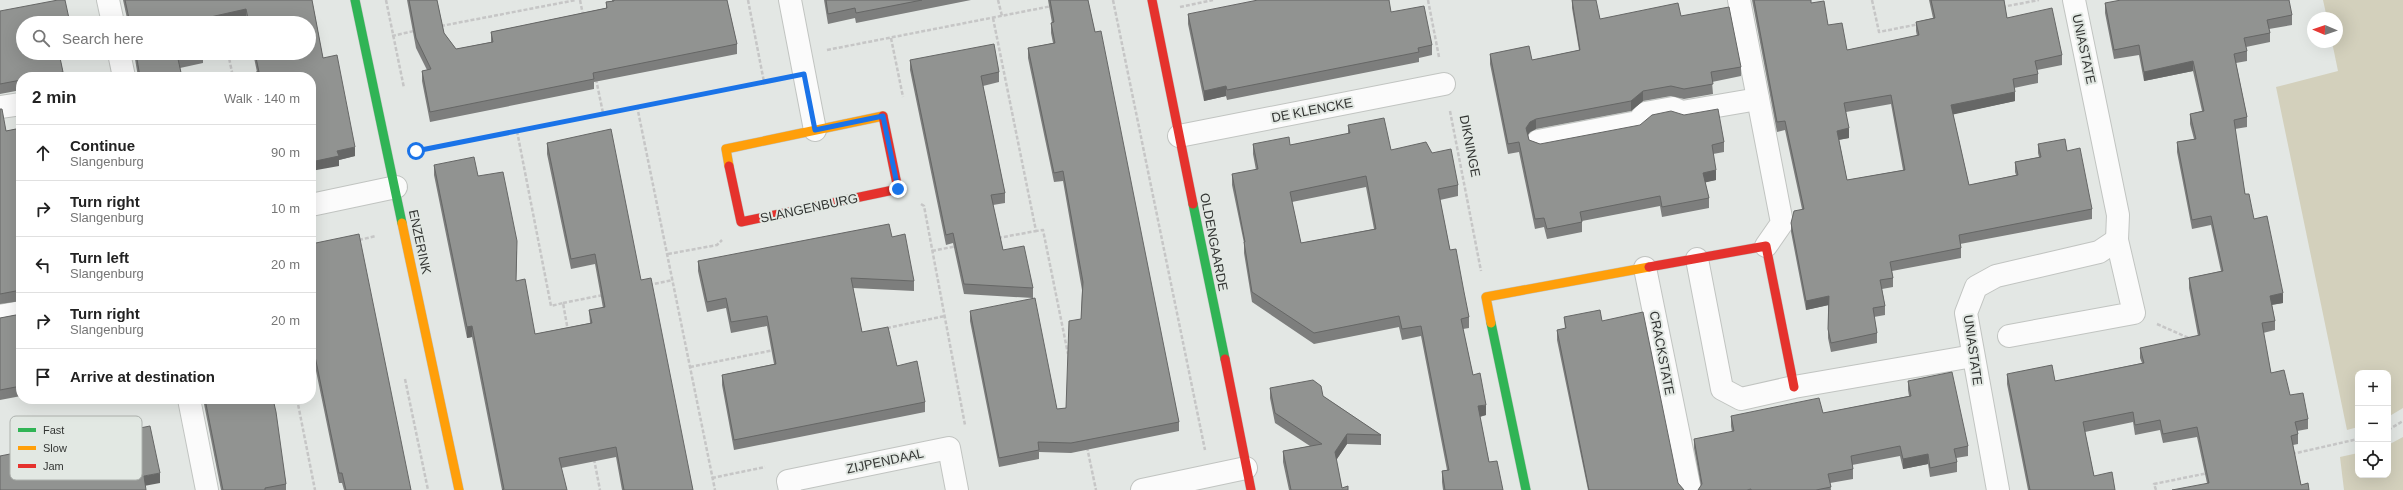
<!DOCTYPE html>
<html lang="en">
<head>
<meta charset="utf-8">
<style>
  body { margin:0; font-family:Helvetica,sans-serif; background:#f6f6f6; color:#222 }
  .controls { position:absolute; right:12px; bottom:12px; display:grid; overflow:hidden; border-radius:8px; box-shadow:0 4px 16px #0002 }
  .controls button { width:36px; height:36px; display:grid; place-items:center; padding:0; border:0; border-bottom:1px solid #e0e0e0; background:#fff; color:#222; font:20px sans-serif }
  .compass { position:absolute; left:2307px; top:12px; width:36px; height:36px; border-radius:50%; background:#fff; box-shadow:0 4px 16px #0002; rotate:272deg }
  .stop { position:absolute; width:12px; height:12px; margin:-9px; border:3px solid #1a73e8; border-radius:50%; background:#fff }
  .stop.end { background:#1a73e8; border-color:#fff; box-shadow:0 1px 4px #0008 }
  .list { margin:0; padding:0; list-style:none }
  h2 { display:flex; justify-content:space-between; align-items:center; height:52px; margin:0; padding:0 16px; font-size:17px }
  h2 small { font-size:13px; font-weight:400; color:#767676 }
  .list li { display:grid; grid-template-columns:26px 1fr auto; gap:12px; align-items:center; box-sizing:border-box; height:56px; padding:0 16px; border-top:1px solid #e0e0e0 }
  .list b { display:block; font-size:15px; white-space:nowrap }
  .list p { margin:0; font-size:13px; white-space:nowrap; color:#767676 }
  .list em { font-size:13px; font-style:normal; color:#767676 }
  .icon { flex:none; width:22px; height:22px; fill:none; stroke:currentColor; stroke-width:2; stroke-linecap:round; stroke-linejoin:round }
  .map { position:relative; flex:none; width:2403px; height:490px; overflow:hidden }
  .search { position:absolute; background:#fff; box-shadow:0 4px 16px #0002; left:16px; top:16px; width:300px; height:44px; display:flex; align-items:center; gap:10px; box-sizing:border-box; padding:0 14px; border-radius:22px; color:#767676; font-size:15px }
  .panel { position:absolute; background:#fff; box-shadow:0 4px 16px #0002; left:16px; top:72px; width:300px; height:332px; border-radius:16px }
  .map>svg:first-child { display:block }
  .green { fill:#d3d0bc }
  .lines { fill:none; stroke-linecap:round; stroke-linejoin:round }
  .street-casing { stroke:#c1c4c1; stroke-width:24 }
  .fast-casing { stroke:#c1c4c1; stroke-width:10 }
  .slow-casing { stroke:#c1c4c1; stroke-width:10 }
  .jam-casing { stroke:#c1c4c1; stroke-width:10 }
  .path { stroke:#c6c6c6; stroke-width:2.5; stroke-dasharray:4 2; stroke-linecap:butt }
  .street { stroke:#fbfbfb; stroke-width:22 }
  .fast { stroke:#30b455; stroke-width:9 }
  .slow { stroke:#ff9f0a; stroke-width:9 }
  .jam { stroke:#e5322d; stroke-width:9 }
  .wall { fill:#7d7e7d; fill-rule:evenodd }
  .shaded-wall { fill:#666766 }
  .building { fill:#919391; stroke:#666766; fill-rule:evenodd }
  .route { stroke:#1a73e8; stroke-width:5 }
  .labels { text-anchor:middle; dominant-baseline:central; stroke-width:4; stroke-linejoin:round; paint-order:stroke }
  .street-label { font-size:13px; fill:#333533; stroke:#e2e8e3 }
  .key { fill:#e2e8e3; stroke:#aeb2ae; stroke-width:1 }
  .key-label { font-size:11px; fill:#333533 }
</style>
</head>
<body>
<div class="map">
<svg width="2403" height="490" viewBox="0 0 2403 490">
  <rect width="100%" height="100%" fill="#e3e7e4"/>
  <g class="green">
    <path d="M 2323,0 L 2403,0 L 2403,408 L 2388,417 L 2388,373 L 2358,373 L 2358,427 L 2347,430 L 2276,87 L 2338,71 L 2332,42 L 2337,42 L 2337,18 L 2327,18 Z"/>
    <path d="M 2403,437 L 2403,490 L 2344,490 L 2340,457 L 2358,453 L 2358,475 L 2388,475 L 2388,445 Z"/>
  </g>
  <g class="lines">
    <defs>
      <g id="street">
        <path d="M 108,0 L 113,23"/>
        <path d="M 790,0 L 815,130"/>
        <path d="M 1739,0 L 1782,223 L 1766,246"/>
        <path d="M 119,53 L 124,77"/>
        <path d="M 0,107 L 21,104"/>
        <path d="M 1179,136 L 1444,84"/>
        <path d="M 1538,141 L 1638,122 L 1645,113 L 1673,108 L 1682,112 L 1758,99"/>
        <path d="M 311,205 L 396,187"/>
        <path d="M 1697,259 L 1722,389 L 1741,399 L 1794,387 L 1973,356"/>
        <path d="M 1645,268 L 1690,490"/>
        <path d="M 0,316 L 21,312"/>
        <path d="M 2009,336 L 2134,313 L 2117,240 L 2118,215 L 2074,0"/>
        <path d="M 189,399 L 207,490"/>
        <path d="M 790,490 L 788,481 L 949,448 L 957,490"/>
        <path d="M 1142,490 L 1246,468"/>
        <path d="M 1998,490 L 1966,313 L 1976,287 L 1996,276 L 2099,252 L 2117,240"/>
      </g>
      <g id="fast">
        <path d="M 355,0 L 402,223"/>
        <path d="M 1193,204 L 1225,359"/>
        <path d="M 1491,323 L 1526,490"/>
      </g>
      <g id="slow">
        <path d="M 729,166 L 726,149 L 883,116"/>
        <path d="M 402,223 L 459,490"/>
        <path d="M 1491,323 L 1486,297 L 1649,267"/>
      </g>
      <g id="jam">
        <path d="M 1152,0 L 1193,204"/>
        <path d="M 729,166 L 741,222 L 898,189 L 883,116"/>
        <path d="M 1649,267 L 1766,246 L 1794,387"/>
        <path d="M 1225,359 L 1251,490"/>
      </g>
    </defs>
    <use href="#street" class="street-casing"/>
    <use href="#fast" class="fast-casing"/>
    <use href="#slow" class="slow-casing"/>
    <use href="#jam" class="jam-casing"/>
    <g class="path">
      <path d="M 386,0 L 404,88"/>
      <path d="M 580,0 L 583,15"/>
      <path d="M 748,0 L 764,82"/>
      <path d="M 998,0 L 1002,16"/>
      <path d="M 1113,0 L 1205,450"/>
      <path d="M 1428,0 L 1439,57"/>
      <path d="M 1872,0 L 1879,32 L 1919,24"/>
      <path d="M 1180,7 L 1213,0"/>
      <path d="M 2002,7 L 2039,0"/>
      <path d="M 993,18 L 1036,231 L 1043,230 L 1068,354"/>
      <path d="M 441,26 L 576,0"/>
      <path d="M 392,36 L 414,31"/>
      <path d="M 891,38 L 903,97"/>
      <path d="M 827,50 L 1052,6"/>
      <path d="M 228,53 L 233,77"/>
      <path d="M 596,79 L 603,113"/>
      <path d="M 637,106 L 715,490"/>
      <path d="M 1450,111 L 1481,271"/>
      <path d="M 517,131 L 551,306 L 563,303 L 568,331"/>
      <path d="M 414,152 L 778,79"/>
      <path d="M 921,204 L 924,206 L 965,425"/>
      <path d="M 998,238 L 1036,231"/>
      <path d="M 359,240 L 376,236"/>
      <path d="M 932,251 L 957,246"/>
      <path d="M 668,254 L 717,245 L 722,240"/>
      <path d="M 649,285 L 673,280"/>
      <path d="M 563,303 L 603,295"/>
      <path d="M 2157,324 L 2191,339"/>
      <path d="M 887,328 L 945,316"/>
      <path d="M 690,367 L 774,350"/>
      <path d="M 405,379 L 428,490"/>
      <path d="M 297,399 L 315,490"/>
      <path d="M 2388,430 L 2403,421"/>
      <path d="M 1087,447 L 1096,490"/>
      <path d="M 2292,454 L 2358,439"/>
      <path d="M 594,459 L 600,490"/>
      <path d="M 712,478 L 765,467"/>
      <path d="M 2156,490 L 2154,484 L 2208,473"/>
    </g>
    <use href="#street" class="street"/>
    <use href="#fast" class="fast"/>
    <use href="#slow" class="slow"/>
    <use href="#jam" class="jam"/>
  </g>
  <g class="wall">
    <path d="M 123,0 L 312,0 L 323,58 L 355,156 L 339,160 L 339,166 L 311,77 L 256,77 L 256,72 L 257,72 L 253,53 L 309,53 L 309,23 L 247,23 L 246,19 L 226,23 L 128,23 Z"/>
    <path d="M 407,0 L 437,0 L 444,33 L 456,49 L 491,42 L 491,32 L 606,8 L 606,2 L 612,1 L 612,0 L 727,0 L 737,44 L 737,54 L 594,82 L 594,89 L 430,122 L 422,81 L 422,71 L 427,70 L 416,48 Z"/>
    <path d="M 824,0 L 971,0 L 856,23 L 855,18 L 828,24 Z"/>
    <path d="M 1048,0 L 1088,0 L 1179,422 L 1179,431 L 1071,453 L 1039,452 L 1039,459 L 999,467 L 970,321 L 970,311 L 1057,409 L 1066,408 L 1081,319 L 1082,290 L 1063,181 L 1054,182 L 1028,58 L 1028,48 L 1053,43 L 1051,33 L 1051,23 L 1052,23 Z"/>
    <path d="M 1572,0 L 1600,19 L 1681,16 L 1741,67 L 1741,76 L 1712,82 L 1713,94 L 1684,99 L 1671,96 L 1643,101 L 1631,111 L 1536,129 L 1530,132 L 1528,135 L 1529,140 L 1540,144 L 1724,142 L 1724,152 L 1713,154 L 1716,180 L 1705,182 L 1709,198 L 1709,208 L 1662,217 L 1660,206 L 1582,221 L 1582,232 L 1547,239 L 1544,227 L 1535,229 L 1519,152 L 1508,154 L 1490,64 L 1490,54 L 1532,60 L 1579,50 L 1572,8 Z"/>
    <path d="M 1752,0 L 1811,0 L 1811,3 L 1847,50 L 1917,36 L 1916,31 L 1916,22 L 1933,18 L 1929,0 L 2004,0 L 2007,18 L 2062,55 L 2062,65 L 2037,70 L 2038,74 L 2038,83 L 2014,88 L 2015,101 L 1953,114 L 1969,185 L 2016,175 L 2015,172 L 2015,162 L 2039,157 L 2038,153 L 2038,144 L 2067,151 L 2092,209 L 2092,219 L 1960,244 L 1961,248 L 1961,258 L 1892,271 L 1893,278 L 1893,287 L 1882,289 L 1885,306 L 1885,315 L 1874,317 L 1877,333 L 1877,343 L 1831,352 L 1828,338 L 1828,305 L 1806,310 L 1791,232 L 1791,223 L 1802,209 L 1785,130 L 1777,132 ZM 1891,104 L 1903,170 L 1847,180 L 1839,140 L 1849,138 L 1846,112 Z"/>
    <path d="M 2105,3 L 2292,15 L 2292,25 L 2269,29 L 2270,33 L 2270,42 L 2246,47 L 2247,51 L 2247,61 L 2236,63 L 2247,117 L 2247,127 L 2235,129 L 2245,194 L 2283,303 L 2272,305 L 2275,321 L 2275,330 L 2263,333 L 2271,373 L 2308,419 L 2308,429 L 2297,431 L 2298,434 L 2298,444 L 2293,445 L 2301,485 L 2309,490 L 2207,483 L 2197,437 L 2163,443 L 2160,430 L 2135,435 L 2133,422 L 2085,432 L 2094,476 L 2115,490 L 2028,490 L 2007,384 L 2007,374 L 2055,381 L 2142,363 L 2140,358 L 2140,348 L 2198,336 L 2189,288 L 2189,278 L 2221,271 L 2211,225 L 2192,229 L 2177,152 L 2177,142 L 2194,139 L 2190,124 L 2190,114 L 2202,111 L 2193,71 L 2144,81 L 2139,55 L 2114,59 L 2105,13 Z"/>
    <path d="M 0,11 L 23,53 L 75,53 L 75,56 L 60,58 L 63,72 L 63,77 L 21,77 L 21,90 L 0,94 Z"/>
    <path d="M 1391,12 L 1432,45 L 1432,55 L 1419,58 L 1419,62 L 1227,100 L 1226,96 L 1204,101 L 1188,24 L 1188,14 Z"/>
    <path d="M 134,53 L 203,53 L 203,63 L 180,68 L 182,77 L 138,77 Z"/>
    <path d="M 910,60 L 999,72 L 999,82 L 983,86 L 1005,193 L 1005,203 L 993,205 L 1003,250 L 1033,288 L 1033,298 L 964,294 L 953,243 L 946,245 L 910,70 Z"/>
    <path d="M 0,109 L 6,131 L 21,128 L 21,301 L 0,304 Z"/>
    <path d="M 1348,125 L 1391,150 L 1432,153 L 1458,185 L 1458,196 L 1440,200 L 1450,250 L 1469,317 L 1469,328 L 1463,329 L 1473,375 L 1486,415 L 1480,417 L 1489,462 L 1503,490 L 1443,490 L 1442,482 L 1442,471 L 1447,470 L 1421,336 L 1402,340 L 1399,327 L 1314,344 L 1252,302 L 1244,253 L 1244,243 L 1232,185 L 1232,174 L 1256,170 L 1253,154 L 1253,144 L 1290,145 L 1348,134 ZM 1366,187 L 1374,229 L 1301,243 L 1292,202 Z"/>
    <path d="M 547,143 L 641,280 L 693,490 L 622,490 L 616,457 L 561,468 L 502,490 L 472,337 L 467,338 L 434,175 L 434,165 L 478,176 L 517,252 L 516,281 L 535,334 L 590,323 L 589,310 L 603,308 L 595,264 L 571,269 L 547,154 Z"/>
    <path d="M 311,244 L 411,490 L 344,490 L 342,483 L 339,483 L 315,366 L 311,337 Z"/>
    <path d="M 698,261 L 914,281 L 914,291 L 853,288 L 862,332 L 897,366 L 925,402 L 925,412 L 734,450 L 722,385 L 722,375 L 774,364 L 767,326 L 731,333 L 726,308 L 707,312 L 698,271 Z"/>
    <path d="M 21,314 L 21,396 L 0,400 L 0,318 Z"/>
    <path d="M 1564,317 L 1602,321 L 1678,483 L 1684,490 L 1588,490 L 1557,340 L 1557,330 L 1565,329 Z"/>
    <path d="M 1908,381 L 1968,446 L 1968,456 L 1956,458 L 1957,462 L 1957,472 L 1930,477 L 1928,464 L 1903,469 L 1900,456 L 1852,465 L 1853,469 L 1853,479 L 1830,483 L 1831,490 L 1698,490 L 1701,486 L 1694,448 L 1694,439 L 1732,432 L 1731,426 L 1731,416 L 1823,413 L 1909,396 L 1908,390 Z"/>
    <path d="M 1270,388 L 1323,396 L 1381,435 L 1381,445 L 1347,444 L 1336,460 L 1342,488 L 1348,490 L 1289,490 L 1283,462 L 1283,451 L 1310,446 L 1275,423 L 1270,398 Z"/>
    <path d="M 203,399 L 273,399 L 286,484 L 286,490 L 221,490 Z"/>
  </g>
  <g class="shaded-wall">
    <path d="M 246,9 L 246,19 L 226,23 L 197,23 L 197,20 Z"/>
    <path d="M 2193,61 L 2193,71 L 2144,81 L 2144,72 Z"/>
    <path d="M 1226,86 L 1226,96 L 1204,101 L 1204,91 Z"/>
    <path d="M 1643,91 L 1643,101 L 1631,111 L 1631,101 Z"/>
    <path d="M 2015,92 L 2015,101 L 1951,115 L 1951,105 Z"/>
    <path d="M 1536,119 L 1536,129 L 1530,132 L 1526,137 L 1526,128 L 1530,122 Z"/>
    <path d="M 1849,128 L 1849,138 L 1837,140 L 1837,131 Z"/>
    <path d="M 355,147 L 355,156 L 339,160 L 339,166 L 311,171 L 311,162 L 337,151 Z"/>
    <path d="M 1716,170 L 1716,180 L 1703,183 L 1703,173 Z"/>
    <path d="M 2283,293 L 2283,303 L 2270,305 L 2270,296 Z"/>
    <path d="M 1829,296 L 1829,305 L 1806,310 L 1806,301 Z"/>
    <path d="M 472,326 L 472,337 L 467,338 L 467,327 Z"/>
    <path d="M 1486,405 L 1486,415 L 1478,417 L 1478,406 Z"/>
    <path d="M 1347,434 L 1347,444 L 1335,462 L 1335,452 Z"/>
    <path d="M 1928,454 L 1928,464 L 1903,469 L 1903,459 Z"/>
    <path d="M 160,473 L 160,483 L 144,486 L 144,476 Z"/>
  </g>
  <g class="building">
    <path d="M 58,0 L 65,0 L 70,23 L 23,23 L 23,53 L 59,53 L 63,72 L 36,77 L 21,77 L 21,80 L 0,84 L 0,11 Z"/>
    <path d="M 125,0 L 312,0 L 323,58 L 337,55 L 355,147 L 337,151 L 339,156 L 311,162 L 311,77 L 257,77 L 256,72 L 259,72 L 255,53 L 309,53 L 309,23 L 249,23 L 246,9 L 197,20 L 197,23 L 130,23 Z"/>
    <path d="M 409,0 L 437,0 L 444,33 L 456,49 L 493,42 L 491,32 L 607,8 L 606,2 L 614,1 L 614,0 L 727,0 L 737,44 L 593,73 L 594,79 L 430,112 L 422,71 L 431,69 L 416,38 Z"/>
    <path d="M 826,0 L 922,0 L 856,13 L 855,8 L 828,14 Z"/>
    <path d="M 1050,0 L 1088,0 L 1095,32 L 1101,31 L 1179,422 L 1071,443 L 1038,442 L 1039,450 L 999,458 L 970,311 L 1035,298 L 1057,409 L 1066,408 L 1069,321 L 1081,319 L 1083,282 L 1063,171 L 1054,173 L 1028,48 L 1055,43 L 1051,23 L 1054,22 Z"/>
    <path d="M 1258,0 L 1389,0 L 1391,12 L 1424,6 L 1432,45 L 1418,48 L 1419,52 L 1227,90 L 1226,86 L 1204,91 L 1188,14 Z"/>
    <path d="M 1572,0 L 1596,0 L 1600,19 L 1678,3 L 1681,16 L 1729,7 L 1741,67 L 1711,72 L 1713,84 L 1684,89 L 1671,86 L 1643,91 L 1631,101 L 1536,119 L 1530,122 L 1526,128 L 1529,140 L 1540,144 L 1640,125 L 1652,115 L 1671,111 L 1684,115 L 1718,109 L 1724,142 L 1712,145 L 1716,170 L 1703,173 L 1709,198 L 1662,207 L 1660,196 L 1580,212 L 1582,222 L 1547,229 L 1544,218 L 1535,219 L 1519,142 L 1508,144 L 1490,54 L 1529,46 L 1532,60 L 1580,50 Z"/>
    <path d="M 1754,0 L 1811,0 L 1811,3 L 1824,1 L 1828,25 L 1842,23 L 1847,50 L 1919,35 L 1916,22 L 1935,18 L 1931,0 L 2004,0 L 2007,18 L 2052,8 L 2062,55 L 2035,61 L 2038,74 L 2013,79 L 2015,92 L 1951,105 L 1969,185 L 2018,175 L 2015,162 L 2041,157 L 2038,144 L 2065,139 L 2067,151 L 2080,148 L 2092,209 L 1959,235 L 1961,248 L 1890,262 L 1893,278 L 1880,280 L 1885,306 L 1873,308 L 1877,333 L 1831,343 L 1828,329 L 1829,296 L 1806,301 L 1791,223 L 1794,211 L 1804,209 L 1785,121 L 1777,122 ZM 1891,95 L 1905,170 L 1847,180 L 1837,131 L 1849,128 L 1844,103 Z"/>
    <path d="M 2121,0 L 2289,0 L 2292,15 L 2267,20 L 2270,33 L 2244,38 L 2247,51 L 2234,54 L 2247,117 L 2234,120 L 2245,194 L 2249,194 L 2254,219 L 2267,216 L 2283,293 L 2270,296 L 2275,321 L 2262,323 L 2271,373 L 2284,370 L 2290,395 L 2303,393 L 2308,419 L 2295,422 L 2298,434 L 2291,436 L 2301,485 L 2308,483 L 2309,490 L 2172,490 L 2209,483 L 2197,427 L 2163,434 L 2160,420 L 2135,425 L 2133,412 L 2083,422 L 2094,476 L 2112,472 L 2115,490 L 2030,490 L 2007,374 L 2052,365 L 2055,381 L 2144,363 L 2140,348 L 2200,335 L 2189,278 L 2223,271 L 2211,216 L 2192,220 L 2177,142 L 2196,139 L 2190,114 L 2204,111 L 2193,61 L 2144,72 L 2139,45 L 2114,50 L 2105,3 Z"/>
    <path d="M 994,44 L 999,72 L 981,76 L 1005,193 L 991,195 L 1003,250 L 1024,246 L 1033,288 L 964,284 L 953,233 L 946,235 L 910,60 Z"/>
    <path d="M 136,53 L 203,53 L 203,54 L 178,59 L 182,77 L 140,77 Z"/>
    <path d="M 0,109 L 2,109 L 6,131 L 21,128 L 21,290 L 0,294 Z"/>
    <path d="M 1384,118 L 1391,150 L 1426,142 L 1432,153 L 1451,149 L 1458,185 L 1438,189 L 1450,250 L 1456,249 L 1464,292 L 1469,317 L 1461,319 L 1473,375 L 1480,373 L 1486,405 L 1478,406 L 1489,462 L 1497,461 L 1503,490 L 1445,490 L 1442,471 L 1449,470 L 1421,326 L 1402,329 L 1399,316 L 1314,333 L 1252,292 L 1244,242 L 1245,242 L 1232,174 L 1258,169 L 1253,144 L 1289,137 L 1290,145 L 1350,133 L 1348,125 ZM 1366,176 L 1376,229 L 1301,243 L 1290,192 Z"/>
    <path d="M 611,129 L 641,280 L 651,278 L 693,490 L 624,490 L 616,447 L 559,458 L 567,490 L 502,490 L 504,489 L 472,326 L 467,327 L 434,165 L 474,157 L 478,176 L 503,172 L 517,241 L 516,281 L 525,279 L 535,334 L 592,323 L 589,310 L 605,307 L 595,254 L 571,259 L 547,143 Z"/>
    <path d="M 889,224 L 892,237 L 905,234 L 914,281 L 851,278 L 862,332 L 888,327 L 897,366 L 917,361 L 925,402 L 734,440 L 722,375 L 776,364 L 767,316 L 731,322 L 726,298 L 707,302 L 698,261 Z"/>
    <path d="M 359,234 L 411,490 L 346,490 L 342,473 L 339,473 L 315,356 L 311,327 L 311,244 Z"/>
    <path d="M 1600,310 L 1602,321 L 1643,312 L 1678,483 L 1684,490 L 1589,490 L 1557,330 L 1566,328 L 1564,317 Z"/>
    <path d="M 21,314 L 21,386 L 0,390 L 0,318 Z"/>
    <path d="M 1952,372 L 1968,446 L 1954,449 L 1957,462 L 1930,468 L 1928,454 L 1903,459 L 1900,446 L 1851,456 L 1853,469 L 1828,474 L 1831,487 L 1816,490 L 1751,490 L 1751,489 L 1747,490 L 1698,490 L 1702,484 L 1694,439 L 1734,431 L 1731,416 L 1819,398 L 1823,413 L 1911,396 L 1908,381 Z"/>
    <path d="M 1313,380 L 1321,386 L 1323,396 L 1381,435 L 1347,434 L 1335,452 L 1342,488 L 1348,486 L 1348,490 L 1291,490 L 1283,451 L 1322,444 L 1275,413 L 1270,388 Z"/>
    <path d="M 205,399 L 273,399 L 276,412 L 286,484 L 265,488 L 265,490 L 223,490 Z"/>
    <path d="M 150,426 L 160,473 L 144,476 L 146,490 L 0,490 L 0,456 Z"/>
  </g>
  <g class="lines">
    <path class="route" d="M 416,151 L 804,74 L 815,130 L 883,116 L 898,189"/>
  </g>
  <g class="labels">
    <g class="street-label">
      <text transform="translate(2084 49) rotate(78)">UNIASTATE</text>
      <text transform="translate(1312 110) rotate(-11)">DE KLENCKE</text>
      <text transform="translate(1470 146) rotate(79)">DIKNINGE</text>
      <text transform="translate(809 208) rotate(-12)">SLANGENBURG</text>
      <text transform="translate(420 242) rotate(78)">ENZERINK</text>
      <text transform="translate(1214 242) rotate(79)">OLDENGAARDE</text>
      <text transform="translate(1973 350) rotate(82)">UNIASTATE</text>
      <text transform="translate(1662 353) rotate(79)">CRACKSTATE</text>
      <text transform="translate(885 461) rotate(-12)">ZIJPENDAAL</text>
    </g>
  </g>
  <rect x="10" y="416" width="132" height="64" rx="6" class="key"/>
  <rect x="18" y="428" width="18" height="4" fill="#30b455"/>
  <rect x="18" y="446" width="18" height="4" fill="#ff9f0a"/>
  <rect x="18" y="464" width="18" height="4" fill="#e5322d"/>
  <g class="key-label">
    <text x="43" y="434">Fast</text>
    <text x="43" y="452">Slow</text>
    <text x="43" y="470">Jam</text>
  </g>
</svg>
<div class="controls">
<button>+</button>
<button>−</button>
<button><svg class="icon" aria-label="locate" viewBox="0 0 24 24"><circle cx="12" cy="12" r="6"/><path d="M12 2v4M12 18v4M2 12h4M18 12h4"/></svg></button>
</div>
<svg class="compass" viewBox="-18 -18 36 36"><path d="M0-13l5 13h-10z" fill="#e53935"/><path d="M0 13l5-13h-10z" fill="#767676"/></svg>
<div class="stop" style="left:416px;top:151px"></div>
<div class="stop end" style="left:898px;top:189px"></div>
<div class="search"><svg class="icon" aria-label="search" viewBox="0 0 24 24"><circle cx="10" cy="10" r="6"/><path d="M15 15l6 6"/></svg>Search here</div>
<section class="panel">
<h2>2 min<small>Walk · 140 m</small></h2>
<ul class="list">
<li><svg class="icon" aria-label="ahead" viewBox="0 0 24 24"><path d="M12 20V5M6 11l6-6 6 6"/></svg><div><b>Continue</b><p>Slangenburg</p></div><em>90 m</em></li>
<li><svg class="icon" aria-label="right" viewBox="0 0 24 24"><path d="M7 20v-9h11M14 6l5 5-5 5"/></svg><div><b>Turn right</b><p>Slangenburg</p></div><em>10 m</em></li>
<li><svg class="icon" aria-label="left" viewBox="0 0 24 24"><path d="M17 20v-9H6M10 6l-5 5 5 5"/></svg><div><b>Turn left</b><p>Slangenburg</p></div><em>20 m</em></li>
<li><svg class="icon" aria-label="right" viewBox="0 0 24 24"><path d="M7 20v-9h11M14 6l5 5-5 5"/></svg><div><b>Turn right</b><p>Slangenburg</p></div><em>20 m</em></li>
<li><svg class="icon" aria-label="arrive" viewBox="0 0 24 24"><path d="M6 21V4h12l-3 4 3 4H6"/></svg><div><b>Arrive at destination</b></div></li>
</ul>
</section>
</div>
</body>
</html>
